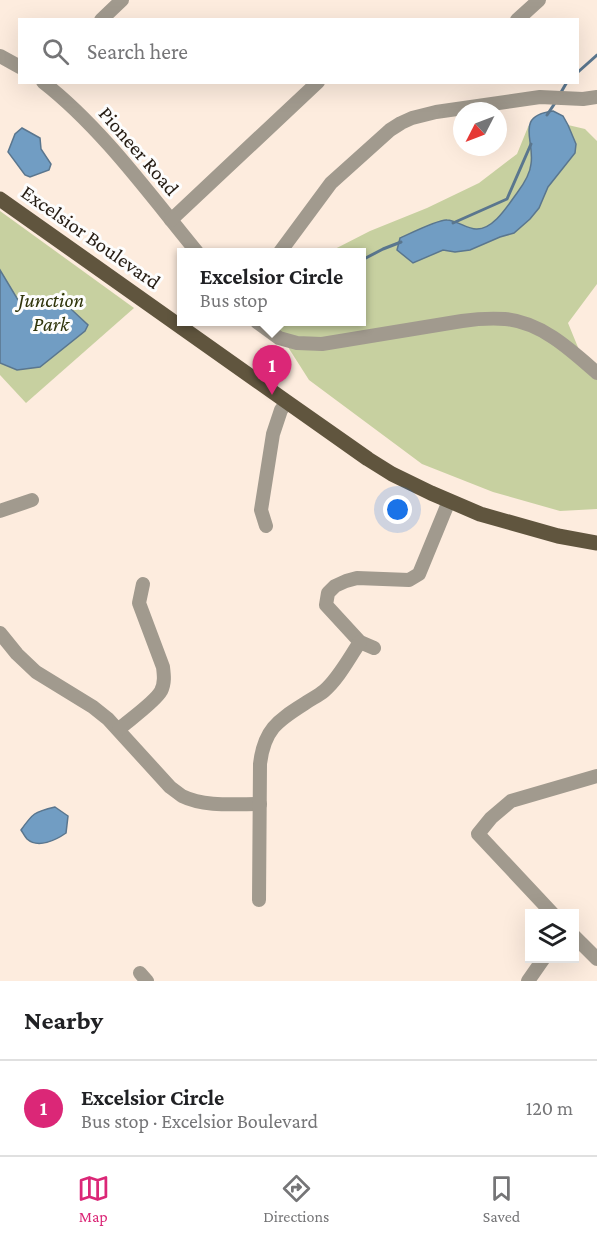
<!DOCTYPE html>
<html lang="en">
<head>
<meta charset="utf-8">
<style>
  body { margin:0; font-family:"Crimson Pro",serif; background:#f6f6f6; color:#202124 }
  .controls { position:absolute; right:18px; bottom:18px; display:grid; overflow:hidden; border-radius:0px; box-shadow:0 6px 24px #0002 }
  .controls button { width:54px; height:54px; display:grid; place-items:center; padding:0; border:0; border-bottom:2px solid #e0e0e0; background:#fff; color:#202124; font:30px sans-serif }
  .compass { position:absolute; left:453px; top:102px; width:54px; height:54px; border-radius:50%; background:#fff; box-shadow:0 6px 24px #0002; rotate:228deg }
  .you { position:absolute; left:398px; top:510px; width:21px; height:21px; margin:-15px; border:4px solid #fff; border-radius:50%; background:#1a73e8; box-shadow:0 0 0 9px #1a73e833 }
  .badge { display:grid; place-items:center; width:39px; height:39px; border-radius:50%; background:#db2777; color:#fff; font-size:20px; font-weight:700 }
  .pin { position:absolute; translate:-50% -50px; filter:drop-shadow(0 2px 3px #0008) }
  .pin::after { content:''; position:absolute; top:32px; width:21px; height:18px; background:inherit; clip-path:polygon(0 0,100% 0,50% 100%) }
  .popup { position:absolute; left:177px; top:248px; width:189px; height:78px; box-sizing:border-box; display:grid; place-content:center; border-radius:0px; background:#fff; filter:drop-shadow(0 2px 4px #0005); font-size:20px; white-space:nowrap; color:#757577 }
  .popup b { font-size:22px; color:#202124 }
  .popup::after { content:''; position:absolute; left:50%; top:100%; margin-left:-12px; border:12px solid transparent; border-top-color:#fff }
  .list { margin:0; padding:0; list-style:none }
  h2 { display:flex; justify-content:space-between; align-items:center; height:78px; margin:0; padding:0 24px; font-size:26px }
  h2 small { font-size:20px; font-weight:400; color:#757577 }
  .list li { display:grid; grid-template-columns:39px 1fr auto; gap:18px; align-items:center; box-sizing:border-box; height:96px; padding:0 24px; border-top:2px solid #e0e0e0 }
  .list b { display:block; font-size:22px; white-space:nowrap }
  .list p { margin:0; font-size:20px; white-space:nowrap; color:#757577 }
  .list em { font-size:20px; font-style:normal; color:#757577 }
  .icon { flex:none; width:33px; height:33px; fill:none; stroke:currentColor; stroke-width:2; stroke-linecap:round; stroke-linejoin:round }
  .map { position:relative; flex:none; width:597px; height:981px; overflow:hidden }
  .search { position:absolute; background:#fff; box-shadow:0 6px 24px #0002; left:18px; right:18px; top:18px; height:66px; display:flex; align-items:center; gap:15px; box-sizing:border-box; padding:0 21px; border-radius:0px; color:#757577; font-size:22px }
  .sheet { height:174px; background:#fff }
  nav { display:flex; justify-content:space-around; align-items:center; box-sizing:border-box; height:84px; border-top:2px solid #e0e0e0; background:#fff; font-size:16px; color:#757577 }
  nav a { display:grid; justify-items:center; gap:3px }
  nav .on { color:#db2777 }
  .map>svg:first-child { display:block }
  .green { fill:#c7d0a0 }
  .water { fill:#719dc3; stroke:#5a768e; stroke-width:1.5 }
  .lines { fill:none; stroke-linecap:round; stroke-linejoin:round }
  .stream { stroke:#5a768e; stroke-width:3 }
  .minor { stroke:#a19a8e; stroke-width:14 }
  .major { stroke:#60553e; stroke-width:15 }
  .labels { text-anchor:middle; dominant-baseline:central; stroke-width:6; stroke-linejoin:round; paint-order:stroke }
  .street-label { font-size:21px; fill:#251c13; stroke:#fdfdfd }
  .park-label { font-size:21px; font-style:italic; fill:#30350b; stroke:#fdfdfd }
</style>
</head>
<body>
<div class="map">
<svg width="597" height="981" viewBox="0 0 597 981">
  <rect width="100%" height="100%" fill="#fdecde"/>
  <g class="green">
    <path d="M 553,111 L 563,116 L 568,125 L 585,129 L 597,141 L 597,284 L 568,323 L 584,362 L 597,366 L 597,509 L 560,511 L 493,492 L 422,464 L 309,380 L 272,322 L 362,322 L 362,252 L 329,252 L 370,231 L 427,208 L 479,183 L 517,154 L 528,127 L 533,120 L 542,113 Z"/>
    <path d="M 0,211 L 134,308 L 26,403 L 0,375 Z"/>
  </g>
  <g class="water">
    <path d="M 553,111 L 563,116 L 568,125 L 576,144 L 575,153 L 548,187 L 539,208 L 530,219 L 514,233 L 500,237 L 470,250 L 455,252 L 443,250 L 413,263 L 397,250 L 400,238 C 409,234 439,219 447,220 C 456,220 469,230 477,229 C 494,229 508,205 517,193 C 523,185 530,175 531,164 C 535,140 514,116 553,111 Z"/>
    <path d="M 22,128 L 40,138 L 41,149 L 51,164 L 49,170 L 30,177 L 25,175 L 8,152 L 15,134 Z"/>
    <path d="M 0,270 L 18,300 L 29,306 L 65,306 L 71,309 L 88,325 L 85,331 L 40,367 L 17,370 L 0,363 Z"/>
    <path d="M 55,807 L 68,816 L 66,833 C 56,840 38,849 27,839 C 25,837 23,833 21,830 C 33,813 34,812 55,807 Z"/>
  </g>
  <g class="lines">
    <g class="stream">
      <path d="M 578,72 L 597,55"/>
      <path d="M 560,94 L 567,82"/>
      <path d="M 547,115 L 555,103"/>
      <path d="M 453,223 L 507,199 L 531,144"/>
      <path d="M 362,260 L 383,249 L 401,242"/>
    </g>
    <g class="minor">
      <path d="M 101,20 L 122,0"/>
      <path d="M 517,20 L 539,0"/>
      <path d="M 0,56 L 20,67"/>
      <path d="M 43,82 C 102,128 150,195 197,252"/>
      <path d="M 171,220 L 318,82"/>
      <path d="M 280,252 L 331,183 L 390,130 L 401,123 L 412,118 L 436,112 L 540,97 L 583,99 L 597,97"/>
      <path d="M 257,322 L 279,338 L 297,343 L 322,344 L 462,321 C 476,319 490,318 505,319 C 541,322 571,350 597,373"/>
      <path d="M 0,511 L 32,500"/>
      <path d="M 266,526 L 261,510 L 273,434 L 281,410 L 287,402"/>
      <path d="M 0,633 L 17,654 L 36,672 L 93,707 L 108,719 L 170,787 C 174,790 178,793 182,796 C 204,807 235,804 260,804"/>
      <path d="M 374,648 L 360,642 L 326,605 L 328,593 L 335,586 L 346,581 L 357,578 L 409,580 L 419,574 L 449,501"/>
      <path d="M 119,729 C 129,720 155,702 161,691 C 165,683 164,675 163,667 L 139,603 L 143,584"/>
      <path d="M 259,900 L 260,764 C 264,730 277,721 304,704 C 311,699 318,696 324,691 C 339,678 349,658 360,642"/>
      <path d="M 553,914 L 478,834 L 491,818 L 511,801 L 597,776"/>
      <path d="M 574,936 L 597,959"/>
      <path d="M 140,973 L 147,981"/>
      <path d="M 528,981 L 544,958"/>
    </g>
    <path class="major" d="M 0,199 L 287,402 L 368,459 L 392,474 L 431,493 L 480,514 L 558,536 L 597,543"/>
  </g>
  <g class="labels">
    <g class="street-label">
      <text transform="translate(139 151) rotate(49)">Pioneer Road</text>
      <text transform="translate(91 237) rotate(35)">Excelsior Boulevard</text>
    </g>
    <g class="park-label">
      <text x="51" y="300">Junction<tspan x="51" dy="24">Park</tspan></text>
    </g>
  </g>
</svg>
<div class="controls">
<button><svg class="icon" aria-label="layers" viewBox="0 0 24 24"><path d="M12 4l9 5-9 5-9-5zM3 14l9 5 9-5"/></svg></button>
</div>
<svg class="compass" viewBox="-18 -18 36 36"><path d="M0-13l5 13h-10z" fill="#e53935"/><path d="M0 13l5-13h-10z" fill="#757577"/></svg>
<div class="you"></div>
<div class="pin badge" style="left:272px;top:395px">1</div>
<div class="popup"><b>Excelsior Circle</b>Bus stop</div>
<div class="search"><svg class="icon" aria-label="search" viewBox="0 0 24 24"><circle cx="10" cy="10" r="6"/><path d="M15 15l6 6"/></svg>Search here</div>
</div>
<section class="sheet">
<h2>Nearby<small></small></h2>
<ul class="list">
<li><span class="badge">1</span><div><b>Excelsior Circle</b><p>Bus stop · Excelsior Boulevard</p></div><em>120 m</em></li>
</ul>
</section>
<nav>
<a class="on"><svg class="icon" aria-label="map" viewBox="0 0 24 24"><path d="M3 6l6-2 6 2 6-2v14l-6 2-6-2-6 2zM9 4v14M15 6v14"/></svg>Map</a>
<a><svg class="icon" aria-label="directions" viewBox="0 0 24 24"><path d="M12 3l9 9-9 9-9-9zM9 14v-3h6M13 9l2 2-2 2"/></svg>Directions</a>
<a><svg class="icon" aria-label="saved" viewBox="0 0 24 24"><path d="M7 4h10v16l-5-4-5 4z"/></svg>Saved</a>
</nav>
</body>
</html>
